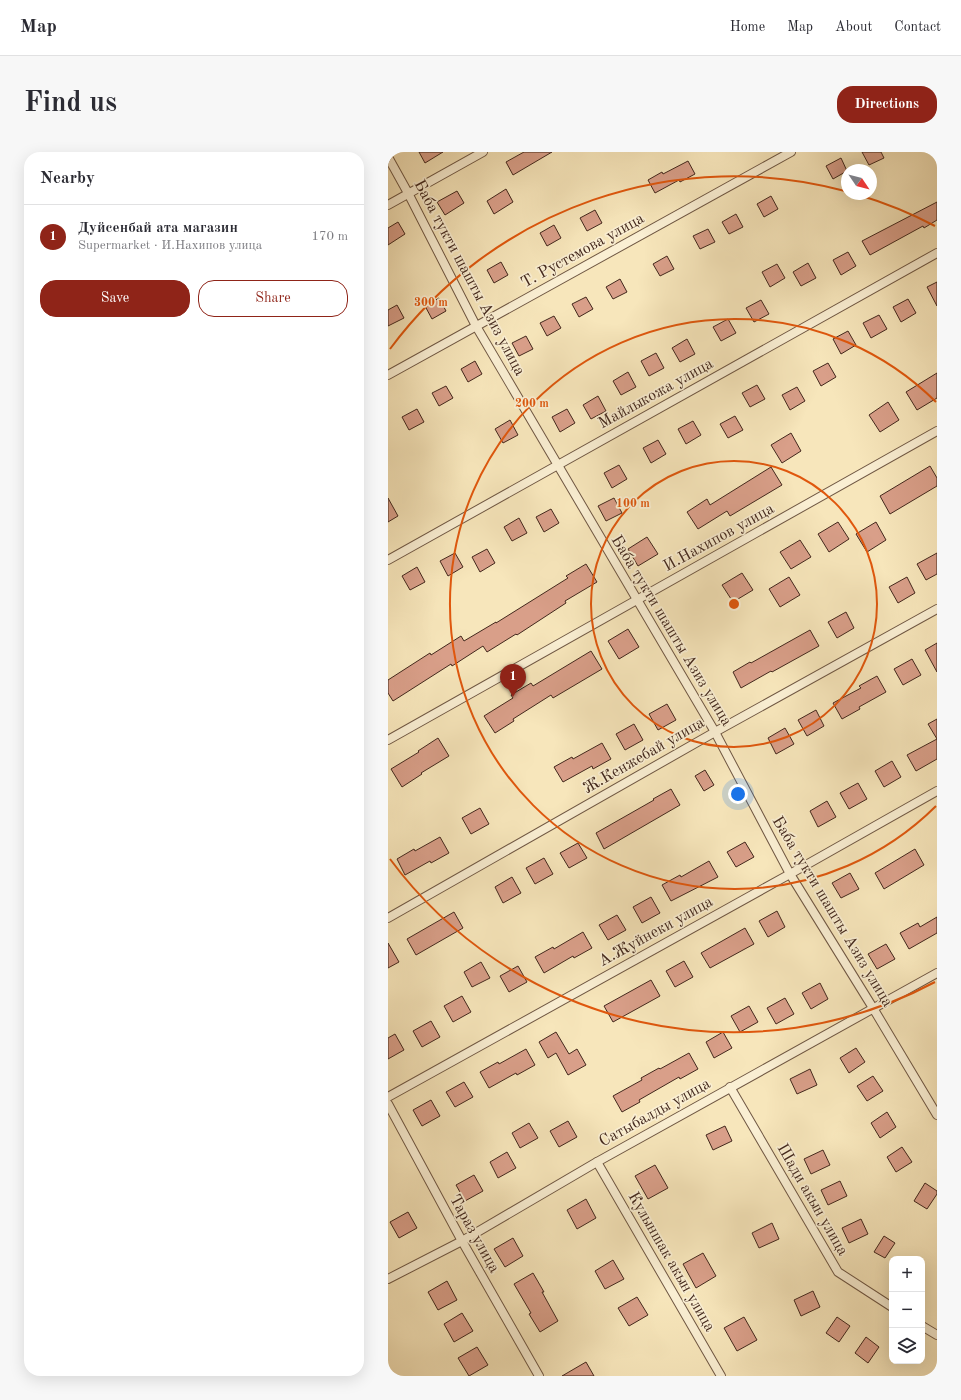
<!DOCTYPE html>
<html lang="en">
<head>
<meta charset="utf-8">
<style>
  body { margin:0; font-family:"Old Standard TT",serif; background:#f7f7f7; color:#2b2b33 }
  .controls { position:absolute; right:12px; bottom:12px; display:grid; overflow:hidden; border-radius:8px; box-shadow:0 4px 16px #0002 }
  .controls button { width:36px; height:36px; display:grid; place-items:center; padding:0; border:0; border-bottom:1px solid #e1e1e2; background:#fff; color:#2b2b33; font:20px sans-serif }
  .compass { position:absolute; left:453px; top:12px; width:36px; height:36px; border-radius:50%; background:#fff; box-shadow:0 4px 16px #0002; rotate:125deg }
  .you { position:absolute; left:350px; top:642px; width:14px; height:14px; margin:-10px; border:3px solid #fff; border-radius:50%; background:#1a73e8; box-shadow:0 0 0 6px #1a73e833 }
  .badge { display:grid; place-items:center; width:26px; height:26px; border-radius:50%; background:#8f2418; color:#fff; font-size:13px; font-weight:700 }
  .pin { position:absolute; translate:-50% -33px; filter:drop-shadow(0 1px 2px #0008) }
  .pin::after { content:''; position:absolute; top:21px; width:14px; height:12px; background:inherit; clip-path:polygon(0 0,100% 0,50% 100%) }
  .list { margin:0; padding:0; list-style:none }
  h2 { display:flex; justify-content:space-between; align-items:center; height:52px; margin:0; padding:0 16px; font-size:17px }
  h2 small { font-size:13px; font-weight:400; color:#7c7c81 }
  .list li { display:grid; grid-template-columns:26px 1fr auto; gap:12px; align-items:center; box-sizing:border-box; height:64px; padding:0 16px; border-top:1px solid #e1e1e2 }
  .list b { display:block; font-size:15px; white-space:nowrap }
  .list p { margin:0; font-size:13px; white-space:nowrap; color:#7c7c81 }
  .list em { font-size:13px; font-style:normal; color:#7c7c81 }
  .actions { display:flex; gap:8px; padding:12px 16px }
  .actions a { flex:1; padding:9px 0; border:1px solid #8f2418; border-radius:16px; text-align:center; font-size:14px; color:#8f2418 }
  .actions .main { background:#8f2418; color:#fff }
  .icon { flex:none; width:22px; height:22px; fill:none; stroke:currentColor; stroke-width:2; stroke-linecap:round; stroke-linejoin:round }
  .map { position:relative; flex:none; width:549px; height:1224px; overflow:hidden; border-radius:16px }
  header { display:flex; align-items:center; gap:24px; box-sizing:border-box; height:56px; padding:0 20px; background:#fff; border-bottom:1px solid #e1e1e2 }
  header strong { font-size:19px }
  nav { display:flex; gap:22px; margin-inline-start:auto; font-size:14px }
  .intro { display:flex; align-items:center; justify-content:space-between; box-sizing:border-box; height:96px; padding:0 24px }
  h1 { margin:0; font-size:28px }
  .button { padding:10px 18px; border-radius:16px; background:#8f2418; color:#fff; font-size:14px; font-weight:700 }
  main { display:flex; gap:24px; padding:0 24px }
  aside { flex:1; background:#fff; border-radius:16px; box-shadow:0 4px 16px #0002 }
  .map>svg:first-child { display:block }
  .building { fill:#d99f89; stroke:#43281d }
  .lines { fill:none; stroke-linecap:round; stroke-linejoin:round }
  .street-casing { stroke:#705844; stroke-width:10 }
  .street { stroke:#faefd3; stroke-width:8 }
  .ring { fill:none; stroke:#e0570d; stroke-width:2 }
  .labels { text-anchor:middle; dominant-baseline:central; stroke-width:3.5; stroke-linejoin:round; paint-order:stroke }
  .street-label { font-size:16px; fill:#43281d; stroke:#faefd3 }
  .centre { fill:#e0570d; stroke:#faefd3; stroke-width:2 }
  .ring-label { font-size:12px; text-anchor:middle; font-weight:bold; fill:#e0570d; stroke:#faefd3; stroke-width:3.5; stroke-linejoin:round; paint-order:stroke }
</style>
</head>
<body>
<header>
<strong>Map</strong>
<nav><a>Home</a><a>Map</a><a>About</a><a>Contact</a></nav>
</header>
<div class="intro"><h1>Find us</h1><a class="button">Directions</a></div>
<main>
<aside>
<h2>Nearby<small></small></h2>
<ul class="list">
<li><span class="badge">1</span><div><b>Дуйсенбай ата магазин</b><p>Supermarket · И.Нахипов улица</p></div><em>170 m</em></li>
</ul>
<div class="actions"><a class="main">Save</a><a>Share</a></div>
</aside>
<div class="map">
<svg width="549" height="1224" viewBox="0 0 549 1224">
  <rect width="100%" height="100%" fill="#f7e6bb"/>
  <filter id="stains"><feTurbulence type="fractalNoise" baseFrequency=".005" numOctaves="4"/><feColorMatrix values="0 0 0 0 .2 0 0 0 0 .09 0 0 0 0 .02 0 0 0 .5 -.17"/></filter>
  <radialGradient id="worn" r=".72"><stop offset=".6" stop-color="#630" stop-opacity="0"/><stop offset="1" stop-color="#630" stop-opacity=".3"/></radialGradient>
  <g class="building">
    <path d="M 31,0 L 55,0 L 37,11 Z"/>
    <path d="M 136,0 L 164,0 L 125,23 L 118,10 Z"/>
    <path d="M 474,0 L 493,0 L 496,6 L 481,13 Z"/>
    <path d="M 453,6 L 459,19 L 445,27 L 438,14 Z"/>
    <path d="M 300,9 L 307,22 L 292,30 L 291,28 L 267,41 L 260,28 L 274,20 L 275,22 Z"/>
    <path d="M 118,37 L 125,50 L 106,62 L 99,49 Z"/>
    <path d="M 69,39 L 76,51 L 57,63 L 49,50 Z"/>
    <path d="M 383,44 L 390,57 L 376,65 L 369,52 Z"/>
    <path d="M 549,50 L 549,68 L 536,76 L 535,74 L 482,103 L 474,89 Z"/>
    <path d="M 207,58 L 214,71 L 199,79 L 192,66 Z"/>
    <path d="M 348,62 L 355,75 L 341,82 L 334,70 Z"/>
    <path d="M 10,70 L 17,82 L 0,93 L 0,76 Z"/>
    <path d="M 166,73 L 173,86 L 159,94 L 152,81 Z"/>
    <path d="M 320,77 L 327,90 L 312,97 L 305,84 Z"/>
    <path d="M 460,100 L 468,114 L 453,123 L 445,108 Z"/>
    <path d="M 279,104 L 286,117 L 272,124 L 265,112 Z"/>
    <path d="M 113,110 L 120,123 L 106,131 L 99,118 Z"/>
    <path d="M 420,111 L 428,126 L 413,134 L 405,120 Z"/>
    <path d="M 389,112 L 397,126 L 382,135 L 374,120 Z"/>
    <path d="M 232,127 L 239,140 L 225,147 L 218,135 Z"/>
    <path d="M 549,130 L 549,154 L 539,135 Z"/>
    <path d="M 198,145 L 205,157 L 191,165 L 184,152 Z"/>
    <path d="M 51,146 L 58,159 L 44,167 L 37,154 Z"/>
    <path d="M 520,147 L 528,161 L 513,170 L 505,155 Z"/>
    <path d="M 373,148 L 381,162 L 366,170 L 358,156 Z"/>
    <path d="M 9,153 L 16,166 L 0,174 L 0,158 Z"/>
    <path d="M 491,163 L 499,177 L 483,186 L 475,171 Z"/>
    <path d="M 166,164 L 173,176 L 159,184 L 152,171 Z"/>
    <path d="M 340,167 L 348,181 L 333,189 L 325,175 Z"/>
    <path d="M 460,179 L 468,193 L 453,202 L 445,187 Z"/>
    <path d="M 138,184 L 145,197 L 131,204 L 124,191 Z"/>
    <path d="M 299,187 L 307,202 L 292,210 L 284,196 Z"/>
    <path d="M 268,201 L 276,216 L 261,224 L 253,209 Z"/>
    <path d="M 87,209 L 94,222 L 80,230 L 73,217 Z"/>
    <path d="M 440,211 L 448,225 L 433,234 L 425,219 Z"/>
    <path d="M 240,220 L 248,235 L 233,243 L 225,229 Z"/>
    <path d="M 549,221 L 549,246 L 529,258 L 518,240 Z"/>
    <path d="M 369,233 L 377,247 L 362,255 L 354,241 Z"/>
    <path d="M 58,234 L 65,246 L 51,254 L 44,241 Z"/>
    <path d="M 409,235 L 417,249 L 402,258 L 394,243 Z"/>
    <path d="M 210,244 L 218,259 L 203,267 L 195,253 Z"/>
    <path d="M 500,250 L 511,268 L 492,280 L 481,263 Z"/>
    <path d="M 29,257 L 36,270 L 21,278 L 14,265 Z"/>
    <path d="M 179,257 L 187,271 L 172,280 L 164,265 Z"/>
    <path d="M 347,264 L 355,278 L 340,286 L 332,272 Z"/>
    <path d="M 122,268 L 130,283 L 115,291 L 107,277 Z"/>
    <path d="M 305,269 L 313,283 L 298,292 L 290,277 Z"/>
    <path d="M 403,281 L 413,299 L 394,311 L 383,293 Z"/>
    <path d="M 270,288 L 278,302 L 263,311 L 255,296 Z"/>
    <path d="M 231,313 L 239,327 L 224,336 L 216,321 Z"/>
    <path d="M 542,314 L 549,326 L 549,334 L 502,362 L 492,344 Z"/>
    <path d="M 383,315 L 394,333 L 342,364 L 339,359 L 310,377 L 299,360 L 319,347 L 322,353 Z"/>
    <path d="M 0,346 L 10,364 L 0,370 Z"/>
    <path d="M 226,346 L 234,361 L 218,369 L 210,354 Z"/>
    <path d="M 163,357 L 171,371 L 156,380 L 148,365 Z"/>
    <path d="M 131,366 L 139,381 L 124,389 L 116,375 Z"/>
    <path d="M 450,370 L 461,387 L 441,400 L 430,382 Z"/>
    <path d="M 488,370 L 498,388 L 479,400 L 468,382 Z"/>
    <path d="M 259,385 L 270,402 L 250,414 L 240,397 Z"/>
    <path d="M 412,388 L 423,405 L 403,417 L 392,400 Z"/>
    <path d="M 99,397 L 107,411 L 92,420 L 84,405 Z"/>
    <path d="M 67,401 L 75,415 L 60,424 L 52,409 Z"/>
    <path d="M 549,401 L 549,422 L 538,428 L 529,412 Z"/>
    <path d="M 198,412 L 209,430 L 177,449 L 178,451 L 129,483 L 128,482 L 99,500 L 95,494 L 64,514 L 63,512 L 5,549 L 0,541 L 0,528 L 42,501 L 43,503 L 73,484 L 76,489 L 108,470 L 108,471 L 180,426 L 178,424 Z"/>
    <path d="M 29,415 L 37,430 L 22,438 L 14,424 Z"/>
    <path d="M 354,421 L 365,438 L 345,450 L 334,433 Z"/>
    <path d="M 401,425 L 412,443 L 392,455 L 381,437 Z"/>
    <path d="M 519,425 L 527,441 L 510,451 L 501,435 Z"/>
    <path d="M 458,460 L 466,476 L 449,486 L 440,470 Z"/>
    <path d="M 240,477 L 251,495 L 231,507 L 220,489 Z"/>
    <path d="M 422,478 L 431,494 L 384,520 L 383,519 L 353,536 L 345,520 L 362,510 L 363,511 Z"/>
    <path d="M 549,491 L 549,520 L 537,498 Z"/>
    <path d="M 203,499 L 214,517 L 165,546 L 163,543 L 125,567 L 126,569 L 107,581 L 96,564 L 125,546 L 123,543 L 143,531 L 145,534 Z"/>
    <path d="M 524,507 L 533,523 L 515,533 L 506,517 Z"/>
    <path d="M 489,524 L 498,540 L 471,555 L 472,557 L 454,567 L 445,551 L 473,536 L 471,534 Z"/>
    <path d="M 279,552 L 288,568 L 270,578 L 261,562 Z"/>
    <path d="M 428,558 L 436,574 L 419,584 L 410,568 Z"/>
    <path d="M 549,567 L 549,607 L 528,619 L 519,603 L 549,587 L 540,572 Z"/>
    <path d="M 246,572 L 255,588 L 237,598 L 228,582 Z"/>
    <path d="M 397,576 L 406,592 L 388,602 L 380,586 Z"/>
    <path d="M 50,586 L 61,604 L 33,621 L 34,622 L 14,635 L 3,617 L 31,600 L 30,599 Z"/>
    <path d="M 214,591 L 223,607 L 205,617 L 204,614 L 175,630 L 166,615 L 184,605 L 185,607 Z"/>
    <path d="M 504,609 L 513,625 L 496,635 L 487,619 Z"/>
    <path d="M 317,618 L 326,633 L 316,639 L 307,624 Z"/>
    <path d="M 470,631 L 479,647 L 461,657 L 452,641 Z"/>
    <path d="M 283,637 L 292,653 L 216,697 L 208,681 L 266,648 L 265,647 Z"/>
    <path d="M 439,649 L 448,665 L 430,675 L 422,659 Z"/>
    <path d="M 92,656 L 101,672 L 83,682 L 74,666 Z"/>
    <path d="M 52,685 L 61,701 L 43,711 L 42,709 L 17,723 L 9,707 L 26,697 L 27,699 Z"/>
    <path d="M 357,690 L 366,705 L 348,715 L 339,700 Z"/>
    <path d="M 190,691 L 199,706 L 181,716 L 172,701 Z"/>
    <path d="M 527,697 L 536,713 L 496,737 L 487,721 Z"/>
    <path d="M 156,706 L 165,722 L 147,732 L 138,716 Z"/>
    <path d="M 321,709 L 330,725 L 283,749 L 274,733 L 292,723 L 293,725 Z"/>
    <path d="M 462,721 L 471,737 L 453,746 L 444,731 Z"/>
    <path d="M 124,725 L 133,741 L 115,751 L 107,735 Z"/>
    <path d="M 263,745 L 272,761 L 254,771 L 245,755 Z"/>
    <path d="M 389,759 L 397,775 L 380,785 L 371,769 Z"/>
    <path d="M 66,760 L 75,776 L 28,803 L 19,787 Z"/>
    <path d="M 229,763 L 238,778 L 220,788 L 211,773 Z"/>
    <path d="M 549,765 L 549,781 L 521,797 L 512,781 L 530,771 L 532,775 Z"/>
    <path d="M 357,776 L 366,792 L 322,816 L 313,801 Z"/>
    <path d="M 195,780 L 204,796 L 186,806 L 185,804 L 156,821 L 147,805 L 165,795 L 166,797 Z"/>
    <path d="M 0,791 L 11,810 L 0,816 Z"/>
    <path d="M 498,792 L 507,807 L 489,817 L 480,802 Z"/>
    <path d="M 296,809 L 305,825 L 287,835 L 278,819 Z"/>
    <path d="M 93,810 L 102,826 L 84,835 L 76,820 Z"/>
    <path d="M 130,814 L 139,830 L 121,840 L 112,824 Z"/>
    <path d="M 263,828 L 272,844 L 225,870 L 216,854 Z"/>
    <path d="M 432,831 L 440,847 L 423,857 L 414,841 Z"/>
    <path d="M 74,844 L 83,860 L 65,870 L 56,854 Z"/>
    <path d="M 397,846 L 406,862 L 388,872 L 379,856 Z"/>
    <path d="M 361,854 L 370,870 L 352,880 L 343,864 Z"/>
    <path d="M 43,869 L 52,885 L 34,895 L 25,879 Z"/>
    <path d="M 168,880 L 181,902 L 189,897 L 198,913 L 180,923 L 168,901 L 160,906 L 151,890 Z"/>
    <path d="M 335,880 L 344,896 L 326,906 L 318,890 Z"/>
    <path d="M 7,882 L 16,898 L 0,907 L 0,886 Z"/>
    <path d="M 468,896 L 477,910 L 461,921 L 452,906 Z"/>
    <path d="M 138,897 L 147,913 L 129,923 L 128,921 L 101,936 L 92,920 L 110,910 L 111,912 Z"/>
    <path d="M 301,901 L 310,917 L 292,927 L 291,925 L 251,948 L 252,950 L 234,960 L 225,944 L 254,928 L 253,926 L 271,916 L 272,917 Z"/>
    <path d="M 422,917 L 429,933 L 409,942 L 402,927 Z"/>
    <path d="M 485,924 L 495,939 L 479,949 L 469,934 Z"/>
    <path d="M 76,930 L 85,945 L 67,955 L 58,940 Z"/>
    <path d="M 43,948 L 52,964 L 34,974 L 25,958 Z"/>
    <path d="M 499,960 L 508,975 L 492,986 L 483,971 Z"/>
    <path d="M 180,969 L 189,985 L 171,995 L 162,979 Z"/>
    <path d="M 141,971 L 150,986 L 132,996 L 124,981 Z"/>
    <path d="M 337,974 L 344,989 L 325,998 L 318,983 Z"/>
    <path d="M 514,995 L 524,1010 L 508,1020 L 499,1005 Z"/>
    <path d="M 435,998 L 442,1013 L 423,1022 L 416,1007 Z"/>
    <path d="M 119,1000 L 128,1016 L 110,1026 L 102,1010 Z"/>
    <path d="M 267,1013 L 280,1036 L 260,1047 L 247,1024 Z"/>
    <path d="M 86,1023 L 95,1039 L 77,1049 L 68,1033 Z"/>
    <path d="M 452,1029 L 459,1044 L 440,1053 L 433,1038 Z"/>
    <path d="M 537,1031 L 549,1039 L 549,1042 L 539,1057 L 526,1049 Z"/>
    <path d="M 198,1047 L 208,1066 L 189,1077 L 179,1058 Z"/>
    <path d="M 20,1060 L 29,1076 L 11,1086 L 2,1070 Z"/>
    <path d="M 473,1067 L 480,1082 L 461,1091 L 454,1076 Z"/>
    <path d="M 384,1071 L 391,1087 L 371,1096 L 364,1081 Z"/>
    <path d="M 496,1084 L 507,1091 L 497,1106 L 486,1100 Z"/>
    <path d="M 125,1086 L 135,1104 L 117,1115 L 106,1097 Z"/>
    <path d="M 315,1101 L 328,1124 L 308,1136 L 295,1112 Z"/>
    <path d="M 225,1108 L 236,1127 L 217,1137 L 207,1119 Z"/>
    <path d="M 145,1121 L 156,1140 L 154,1140 L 170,1169 L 152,1180 L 141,1162 L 143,1161 L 126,1132 Z"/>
    <path d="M 59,1129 L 69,1148 L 50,1158 L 40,1140 Z"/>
    <path d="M 425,1139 L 432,1155 L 413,1164 L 406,1148 Z"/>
    <path d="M 249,1145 L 260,1163 L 241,1174 L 230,1156 Z"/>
    <path d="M 74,1161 L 85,1179 L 66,1190 L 56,1172 Z"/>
    <path d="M 356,1165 L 369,1188 L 349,1199 L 336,1176 Z"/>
    <path d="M 449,1165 L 462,1174 L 451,1190 L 438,1181 Z"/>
    <path d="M 478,1185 L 491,1195 L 480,1211 L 467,1201 Z"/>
    <path d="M 89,1195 L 100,1213 L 81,1224 L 70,1206 Z"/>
    <path d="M 198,1210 L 206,1224 L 174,1224 Z"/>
  </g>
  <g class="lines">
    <defs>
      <g id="street">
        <path d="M 0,5 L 20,41 L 88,174 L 327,580 L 402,722 L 485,856 L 549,963"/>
        <path d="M 0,53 L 95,0"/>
        <path d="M 0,223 L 403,0"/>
        <path d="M 0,408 L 549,101"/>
        <path d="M 0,588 L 549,279"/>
        <path d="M 0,766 L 327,580 L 549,457"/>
        <path d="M 342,935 L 450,1120 L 504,1155"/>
        <path d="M 0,945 L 402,722 L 549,639"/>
        <path d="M 0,952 L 74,1089 L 151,1224"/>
        <path d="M 209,1010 L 333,1224"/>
        <path d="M 0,1127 L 74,1089 L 209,1010 L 549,821"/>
        <path d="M 534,1174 L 549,1183"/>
      </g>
    </defs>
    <use href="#street" class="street-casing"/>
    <use href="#street" class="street"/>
  </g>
  <g class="ring">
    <circle cx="346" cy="452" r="143"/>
    <path d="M548 654A285 285 0 1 1 548 250"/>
    <path d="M547 830A428 428 0 0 1 2 707M2 197A428 428 0 0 1 457 39M471 43A428 428 0 0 1 547 74"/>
  </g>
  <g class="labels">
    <g class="street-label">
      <text transform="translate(195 99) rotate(-29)">Т. Рустемова улица</text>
      <text transform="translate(81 126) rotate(62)">Баба тукти шашты Азиз улица</text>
      <text transform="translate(268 242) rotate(-29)">Майлыкожа улица</text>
      <text transform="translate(331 386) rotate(-29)">И.Нахипов улица</text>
      <text transform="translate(283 479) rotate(59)">Баба тукти шашты Азиз улица</text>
      <text transform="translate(256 604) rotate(-30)">Ж.Кенжебай улица</text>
      <text transform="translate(444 760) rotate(59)">Баба тукти шашты Азиз улица</text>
      <text transform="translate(268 780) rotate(-29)">А.Жуйнеки улица</text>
      <text transform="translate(267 961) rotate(-29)">Сатыбалды улица</text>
      <text transform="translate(424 1048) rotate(60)">Шади акын улица</text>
      <text transform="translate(86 1082) rotate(61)">Тараз улица</text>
      <text transform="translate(283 1110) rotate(60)">Кулыншак акын улица</text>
    </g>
  </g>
  <circle cx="346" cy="452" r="6" class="centre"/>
  <g class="ring-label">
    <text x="43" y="154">300 m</text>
    <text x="144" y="255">200 m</text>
    <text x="245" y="355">100 m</text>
  </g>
  <rect width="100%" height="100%" filter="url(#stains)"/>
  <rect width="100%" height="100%" fill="url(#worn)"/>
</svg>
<div class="controls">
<button>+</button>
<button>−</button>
<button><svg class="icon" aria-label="layers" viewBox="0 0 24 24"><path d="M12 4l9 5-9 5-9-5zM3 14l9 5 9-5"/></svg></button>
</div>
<svg class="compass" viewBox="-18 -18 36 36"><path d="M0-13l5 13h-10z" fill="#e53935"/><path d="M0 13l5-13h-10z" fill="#7c7c81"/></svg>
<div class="you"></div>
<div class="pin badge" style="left:125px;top:545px">1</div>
</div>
</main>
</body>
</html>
